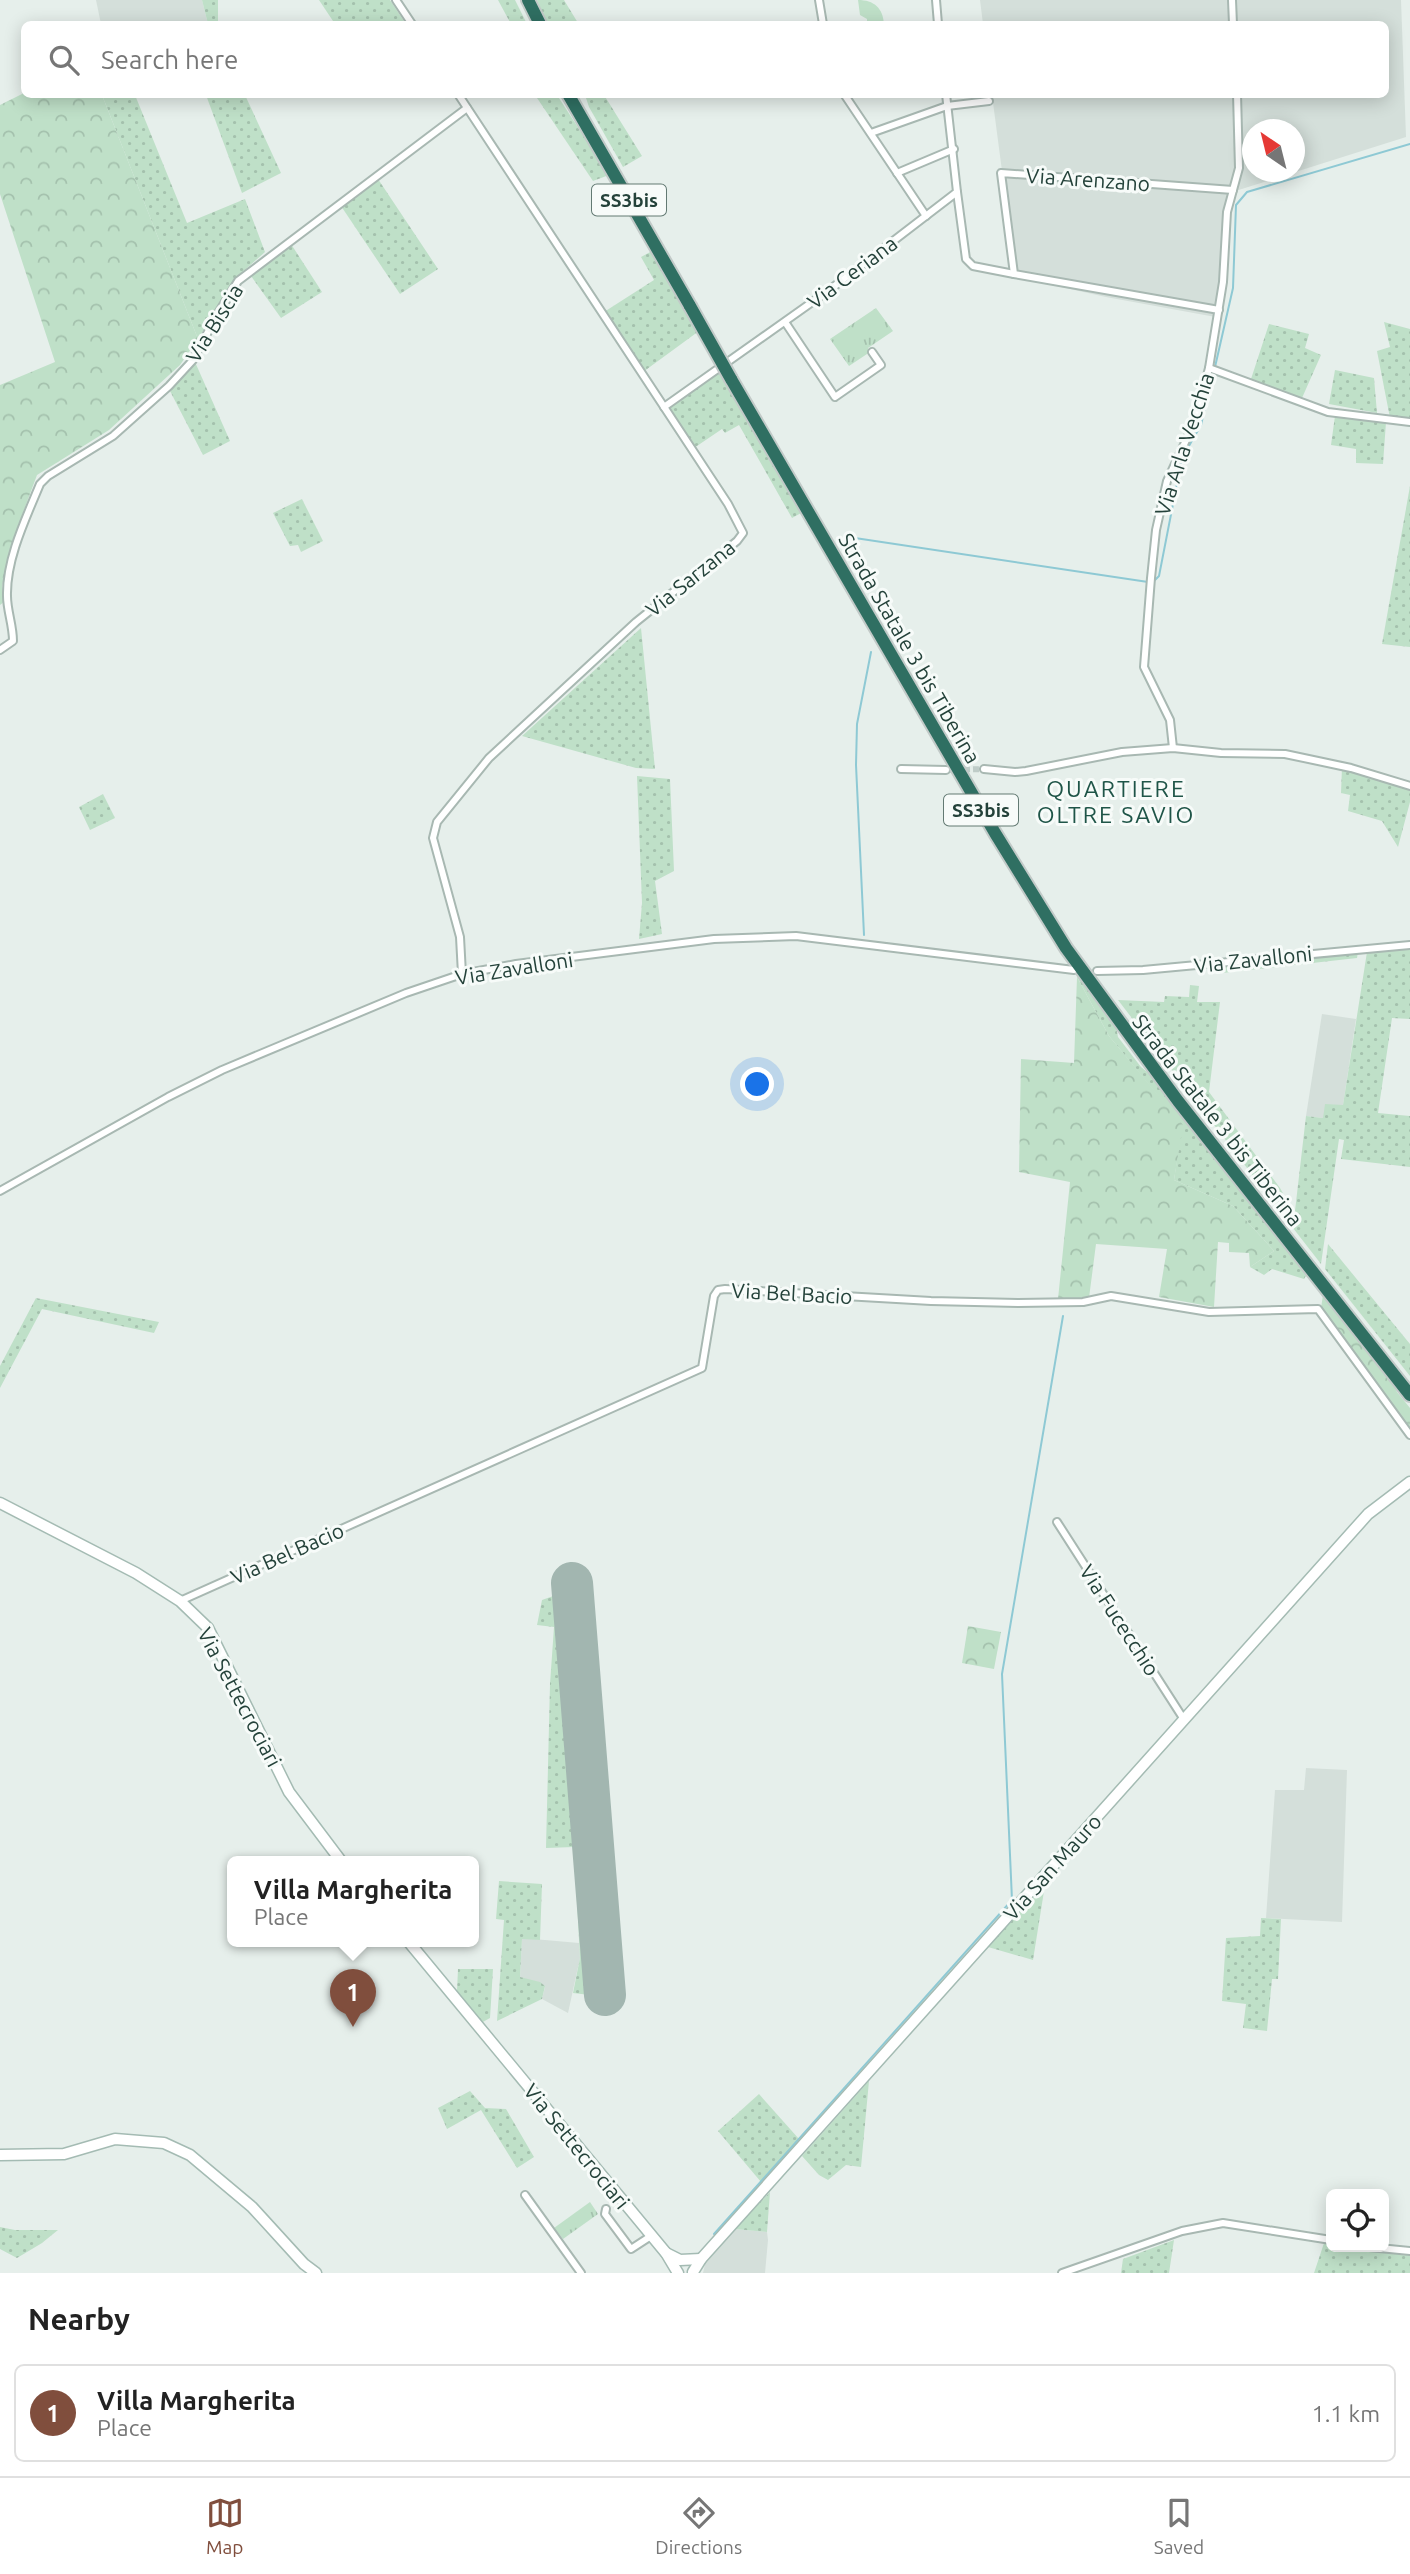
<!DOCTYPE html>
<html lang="en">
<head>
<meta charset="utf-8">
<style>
  body { margin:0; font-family:Ubuntu,sans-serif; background:#f6f6f6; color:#222 }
  .controls { position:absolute; right:21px; bottom:21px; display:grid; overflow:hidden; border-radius:10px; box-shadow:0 4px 18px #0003 }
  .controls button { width:63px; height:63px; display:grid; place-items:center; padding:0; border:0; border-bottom:2px solid #e0e0e0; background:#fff; color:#222; font:35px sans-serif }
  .compass { position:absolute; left:1242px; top:119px; width:63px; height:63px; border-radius:50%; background:#fff; box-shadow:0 4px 18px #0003; rotate:325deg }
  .you { position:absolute; left:758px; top:1085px; width:24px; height:24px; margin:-18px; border:5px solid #fff; border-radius:50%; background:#1a73e8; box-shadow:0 0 0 10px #1a73e833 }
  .badge { display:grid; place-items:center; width:46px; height:46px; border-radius:50%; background:#804e3d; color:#fff; font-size:23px; font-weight:700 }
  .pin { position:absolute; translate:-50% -58px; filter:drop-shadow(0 2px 4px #0008) }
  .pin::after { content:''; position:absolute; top:37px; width:24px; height:21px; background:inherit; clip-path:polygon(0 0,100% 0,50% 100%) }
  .popup { position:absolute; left:227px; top:1856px; width:252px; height:91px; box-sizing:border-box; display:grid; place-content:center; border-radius:10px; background:#fff; filter:drop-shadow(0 2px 5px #0005); font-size:23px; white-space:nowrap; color:#767676 }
  .popup b { font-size:26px; color:#222 }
  .popup::after { content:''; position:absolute; left:50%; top:100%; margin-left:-14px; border:14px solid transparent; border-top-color:#fff }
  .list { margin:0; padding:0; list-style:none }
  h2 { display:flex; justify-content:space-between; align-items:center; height:91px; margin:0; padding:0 28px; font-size:30px }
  h2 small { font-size:23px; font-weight:400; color:#767676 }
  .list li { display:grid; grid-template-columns:46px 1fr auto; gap:21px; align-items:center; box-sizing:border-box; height:98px; margin:0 14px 14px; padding:0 14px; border:2px solid #e0e0e0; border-radius:10px }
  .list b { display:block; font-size:26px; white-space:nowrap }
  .list p { margin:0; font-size:23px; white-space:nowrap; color:#767676 }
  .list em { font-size:23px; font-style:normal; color:#767676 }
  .icon { flex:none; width:38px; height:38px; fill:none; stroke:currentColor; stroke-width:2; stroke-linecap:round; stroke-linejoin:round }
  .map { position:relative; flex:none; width:1410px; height:2273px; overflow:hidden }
  .search { position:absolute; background:#fff; box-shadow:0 4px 18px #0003; left:21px; right:21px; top:21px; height:77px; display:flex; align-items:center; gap:18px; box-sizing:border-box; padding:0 24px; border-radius:10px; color:#767676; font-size:26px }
  .sheet { height:203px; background:#fff }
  nav { display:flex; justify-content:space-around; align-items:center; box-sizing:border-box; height:98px; border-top:2px solid #e0e0e0; background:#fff; font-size:19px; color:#767676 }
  nav a { display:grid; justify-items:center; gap:4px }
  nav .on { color:#804e3d }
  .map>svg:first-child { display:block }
  .built { fill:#d4dfda; fill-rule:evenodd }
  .grass { fill:url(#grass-dots) }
  .forest { fill:url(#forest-crowns) }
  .park { fill:url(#park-tufts) }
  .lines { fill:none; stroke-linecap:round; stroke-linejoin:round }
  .stream { stroke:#8ec9d4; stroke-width:2 }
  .runway { stroke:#a2b6b0; stroke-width:42 }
  .street-tunnel { stroke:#bfccc8; stroke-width:6; stroke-dasharray:6 3; stroke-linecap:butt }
  .street-casing { stroke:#a8b8b2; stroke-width:10 }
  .secondary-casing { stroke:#a4bbb3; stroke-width:13 }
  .highway-casing { stroke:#c2cac8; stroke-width:16 }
  .street { stroke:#fff; stroke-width:6 }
  .secondary { stroke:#fff; stroke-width:10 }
  .highway { stroke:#2f6f62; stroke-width:12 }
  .highway-bridge-casing { stroke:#c2cac8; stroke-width:16; stroke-linecap:butt }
  .highway-bridge { stroke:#2f6f62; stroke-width:12 }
  .labels { text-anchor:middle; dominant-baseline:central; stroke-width:6; stroke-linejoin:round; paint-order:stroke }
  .shield { fill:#f7fbf9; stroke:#637a73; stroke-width:2 }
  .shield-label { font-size:19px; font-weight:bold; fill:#24423a }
  .street-label { font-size:21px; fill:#24423a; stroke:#f7fbf9 }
  .neighbourhood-label { font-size:23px; letter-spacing:2px; fill:#1f5548; stroke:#f7fbf9 }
</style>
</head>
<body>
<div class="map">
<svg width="1410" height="2273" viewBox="0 0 1410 2273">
  <defs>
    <pattern id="grass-dots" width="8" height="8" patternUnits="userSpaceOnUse" patternTransform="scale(1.75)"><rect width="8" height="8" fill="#bfe0c8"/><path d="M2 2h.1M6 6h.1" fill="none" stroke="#a4c1ad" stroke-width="1.8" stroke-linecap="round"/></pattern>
    <pattern id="forest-crowns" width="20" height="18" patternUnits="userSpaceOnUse" patternTransform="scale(1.75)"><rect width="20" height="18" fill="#bfe0c8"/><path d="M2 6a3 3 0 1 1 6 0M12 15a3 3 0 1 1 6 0" fill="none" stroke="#a4c1ad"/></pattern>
    <pattern id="park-tufts" width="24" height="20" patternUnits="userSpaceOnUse" patternTransform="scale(1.75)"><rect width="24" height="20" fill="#bfe0c8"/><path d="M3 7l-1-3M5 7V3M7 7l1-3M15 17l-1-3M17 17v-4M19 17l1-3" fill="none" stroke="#a4c1ad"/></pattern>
  </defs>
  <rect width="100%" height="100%" fill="#e6efeb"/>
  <g class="built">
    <path d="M 96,0 L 202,0 L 208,24 L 101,24 Z"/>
    <path d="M 980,0 L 1401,0 L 1406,137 L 1229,193 L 1223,268 L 1227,268 L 1228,275 L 1221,318 L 1106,297 L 1016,277 L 992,95 L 1386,94 L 1386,24 L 983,24 ZM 1252,130 L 1294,130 L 1294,172 L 1252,172 Z"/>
    <path d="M 1322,1014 L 1356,1019 L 1343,1105 L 1323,1118 L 1306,1116 Z"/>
    <path d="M 1306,1768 L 1347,1770 L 1342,1922 L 1266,1918 L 1275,1790 L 1304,1790 Z"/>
    <path d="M 522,1938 L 579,1943 L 580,1958 L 568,2013 L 542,1999 L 545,1987 L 520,1978 Z"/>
    <path d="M 735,2229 L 767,2232 L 768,2240 L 765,2273 L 703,2273 L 705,2264 Z"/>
  </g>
  <g class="grass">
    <path d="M 202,0 L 218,0 L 218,24 L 208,24 Z"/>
    <path d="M 319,0 L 390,0 L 404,21 L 398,24 L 335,24 Z"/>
    <path d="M 498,0 L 515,0 L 527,24 L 511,24 Z"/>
    <path d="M 537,0 L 564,0 L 578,23 L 547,24 Z"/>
    <path d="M 102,95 L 135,95 L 187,223 L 245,199 L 265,252 L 238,276 L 198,339 Z"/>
    <path d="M 206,95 L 245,95 L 281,173 L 242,193 Z"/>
    <path d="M 535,95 L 557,95 L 609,175 L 593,181 Z"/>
    <path d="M 585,95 L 604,95 L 642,156 L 623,167 L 589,107 Z"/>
    <path d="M 378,179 L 438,269 L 400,294 L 341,206 Z"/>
    <path d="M 291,244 L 322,292 L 281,318 L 251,276 L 264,262 Z"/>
    <path d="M 652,251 L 699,331 L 643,372 L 604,312 L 654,280 L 641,257 Z"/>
    <path d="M 1384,322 L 1410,329 L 1410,423 L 1390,418 L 1377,351 L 1390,347 Z"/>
    <path d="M 1269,324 L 1309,334 L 1305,348 L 1321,355 L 1302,398 L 1251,379 Z"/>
    <path d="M 195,362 L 230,441 L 203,455 L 170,391 Z"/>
    <path d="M 721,370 L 803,512 L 792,518 L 739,425 L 725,433 L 722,429 L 694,448 L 668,409 Z"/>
    <path d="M 1335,370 L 1374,378 L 1377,413 L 1329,404 Z"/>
    <path d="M 1335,416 L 1386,422 L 1383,464 L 1356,463 L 1356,449 L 1331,445 Z"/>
    <path d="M 1410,486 L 1410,647 L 1382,644 Z"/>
    <path d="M 302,499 L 323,541 L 301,552 L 298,545 L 290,546 L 273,513 Z"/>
    <path d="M 641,628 L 655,769 L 636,768 L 522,736 Z"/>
    <path d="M 1342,767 L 1410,788 L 1410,802 L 1398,847 L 1382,821 L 1348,811 L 1350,795 L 1341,793 Z"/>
    <path d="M 637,776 L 670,779 L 674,871 L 655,881 L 662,934 L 639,939 L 642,903 Z"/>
    <path d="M 103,794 L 115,818 L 90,830 L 79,807 Z"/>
    <path d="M 1410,949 L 1410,1019 L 1392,1018 L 1378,1113 L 1410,1116 L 1410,1167 L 1341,1159 L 1344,1140 L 1339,1139 L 1321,1264 L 1293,1228 L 1306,1116 L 1323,1118 L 1325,1104 L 1343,1105 L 1367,952 Z"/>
    <path d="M 1358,952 L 1357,958 L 1222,973 L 1222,965 Z"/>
    <path d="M 1080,975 L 1116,1026 L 1118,1037 L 1141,1067 L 1157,1080 L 1307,1274 L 1304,1279 L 1272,1269 L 1264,1275 L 1250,1267 L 1274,1251 L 1233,1206 L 1174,1180 L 1182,1125 L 1109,1036 L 1077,977 Z"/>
    <path d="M 1190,985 L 1199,986 L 1197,1002 L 1220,1002 L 1209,1092 L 1280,1188 L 1288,1202 L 1287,1220 L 1118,1000 L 1164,1002 L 1165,996 L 1189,997 Z"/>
    <path d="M 1328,1244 L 1410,1344 L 1410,1376 L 1325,1269 Z"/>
    <path d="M 36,1298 L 159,1322 L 154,1333 L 42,1309 L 0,1388 L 0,1366 Z"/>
    <path d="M 566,1584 L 571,1683 L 598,1996 L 573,1993 L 580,1958 L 574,1847 L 546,1848 L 550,1684 L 554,1627 L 537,1625 L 542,1600 L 556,1595 L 558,1587 Z"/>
    <path d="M 499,1881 L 542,1884 L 540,1940 L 522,1939 L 520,1977 L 540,1982 L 545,1986 L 542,1999 L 497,2021 L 504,1920 L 496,1919 Z"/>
    <path d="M 1045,1885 L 1033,1960 L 988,1947 Z"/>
    <path d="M 1261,1918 L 1281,1919 L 1278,1979 L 1272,1979 L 1267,2031 L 1243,2028 L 1246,2004 L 1222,2001 L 1226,1938 L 1260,1936 Z"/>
    <path d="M 458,1969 L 493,1969 L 490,2018 L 481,2023 L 457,1991 Z"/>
    <path d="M 869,2081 L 861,2167 L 846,2165 L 828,2180 L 819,2175 L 802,2156 Z"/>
    <path d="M 470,2091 L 485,2108 L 506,2109 L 534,2157 L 517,2168 L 481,2110 L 447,2129 L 438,2108 Z"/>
    <path d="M 759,2094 L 799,2139 L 761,2182 L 718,2131 Z"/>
    <path d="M 770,2192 L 767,2232 L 735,2229 Z"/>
    <path d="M 0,2227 L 15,2230 L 58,2230 L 42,2243 L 17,2258 L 0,2249 Z"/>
    <path d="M 1174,2240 L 1169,2273 L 1121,2273 L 1123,2259 Z"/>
    <path d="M 1324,2243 L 1331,2244 L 1331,2247 L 1410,2255 L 1410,2273 L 1314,2273 Z"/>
  </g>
  <g class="forest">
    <path d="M 24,93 L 102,95 L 198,339 L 180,365 L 109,430 L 37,475 L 11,545 L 2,586 L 4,602 L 0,605 L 0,385 L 55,362 L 0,194 L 0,105 Z"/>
    <path d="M 1077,977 L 1109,1036 L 1183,1125 L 1174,1180 L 1233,1206 L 1274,1251 L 1250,1267 L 1249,1253 L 1229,1252 L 1229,1243 L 1218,1242 L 1214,1307 L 1159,1297 L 1167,1249 L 1096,1244 L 1089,1298 L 1058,1299 L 1070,1182 L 1019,1172 L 1021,1059 L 1074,1063 Z"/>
    <path d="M 1323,1295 L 1391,1379 L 1397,1392 L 1410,1408 L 1410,1428 L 1321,1308 Z"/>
    <path d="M 968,1626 L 1001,1632 L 994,1669 L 962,1663 Z"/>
  </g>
  <g class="park">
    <path d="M 858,0 C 874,0 883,8 884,24 L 867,24 L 867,19 L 860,15 Z"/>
    <path d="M 876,308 L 893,331 L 868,348 L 870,352 L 849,366 L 830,339 Z"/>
    <path d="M 590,2202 L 598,2214 L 563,2239 L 554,2228 Z"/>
  </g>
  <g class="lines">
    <g class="stream">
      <path d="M 1215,367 L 1233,288 L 1236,205 L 1247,192 L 1410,144"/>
      <path d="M 855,538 L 1148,582"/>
      <path d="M 1153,582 L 1159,576 L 1182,458 L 1201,425 L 1213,372"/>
      <path d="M 864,935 L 856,765 L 857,724 L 871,652"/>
      <path d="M 714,2234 L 1012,1900 L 1002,1674 L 1063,1316"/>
    </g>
    <path class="runway" d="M 572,1583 L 605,1995"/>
    <path class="street-tunnel" d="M 946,770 L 984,769"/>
    <defs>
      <g id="street">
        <path d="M 396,0 L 412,24"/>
        <path d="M 819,0 L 823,24"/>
        <path d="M 936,0 L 938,24"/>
        <path d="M 1232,0 L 1233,24"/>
        <path d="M 458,94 L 728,504 L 743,533 L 737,541 L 636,622 L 489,758 L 437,822 L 433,838 L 460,937 L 462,974"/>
        <path d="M 844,94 L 926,216"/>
        <path d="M 871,133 L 947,106 L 989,101"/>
        <path d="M 897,173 L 954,149"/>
        <path d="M 957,192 L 966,259 L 973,266 L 1014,274"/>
        <path d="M 1219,310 L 1014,274 L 1001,173 L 1233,190"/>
        <path d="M 785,322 L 835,397 L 881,365 L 872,352"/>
        <path d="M 1209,368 L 1328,412 L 1410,422"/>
        <path d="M 664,407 L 832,288 L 957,192 L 946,94"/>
        <path d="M 0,650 L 13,641 C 13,625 7,611 7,596 C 6,559 26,518 40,484 L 48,476 L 113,436 L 169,386 L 193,360 L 217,315 L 238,281 L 467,108"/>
        <path d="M 1173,748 L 1170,720 L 1144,667 L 1151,578 L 1156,530 L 1167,481 L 1194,423 L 1209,368 L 1223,282 L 1227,212 L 1239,168 L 1237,94"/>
        <path d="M 901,769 L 946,770"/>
        <path d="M 984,769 L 1015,772 L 1026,771 L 1122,752 L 1173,748 L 1221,753 L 1285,754 L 1351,768 L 1410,786"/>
        <path d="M 1097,971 L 1143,970 L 1410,945"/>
        <path d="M 0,1191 L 168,1097 L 222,1070 L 406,993 L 462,974 L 516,964 L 714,939 L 796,936 L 1074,970"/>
        <path d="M 1057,1522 L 1183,1718"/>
        <path d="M 180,1601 L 702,1368 L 714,1296 L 718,1290 L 725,1289 L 931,1301 L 1018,1303 L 1083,1302 L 1111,1296 L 1209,1312 L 1318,1309 L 1410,1435"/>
        <path d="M 525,2195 L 581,2273"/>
        <path d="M 606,2209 L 605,2214 L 631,2249 L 651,2236"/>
        <path d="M 1369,2247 L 1410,2251"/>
        <path d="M 1062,2273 L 1182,2231 L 1223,2223 L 1331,2240"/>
      </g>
      <g id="secondary">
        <path d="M 0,1503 L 136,1573 L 180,1601 L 208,1628 L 289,1792 L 341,1861"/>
        <path d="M 408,1941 L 666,2253 L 678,2273"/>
        <path d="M 0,2155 L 64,2154 L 115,2139 L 164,2143 L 190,2155 L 252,2207 L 304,2264 L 316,2273"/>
        <path d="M 666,2253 L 680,2260 L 701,2259"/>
        <path d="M 693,2272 L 701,2259 L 1368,1514 L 1410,1482"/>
      </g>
      <g id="highway">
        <path d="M 528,0 L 540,24"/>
        <path d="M 568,94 L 690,306"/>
        <path d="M 731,379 L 995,833 L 1066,948 L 1178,1101 L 1410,1395"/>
      </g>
    </defs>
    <use href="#street" class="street-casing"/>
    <use href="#secondary" class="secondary-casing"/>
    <use href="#highway" class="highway-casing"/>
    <use href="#street" class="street"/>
    <use href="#secondary" class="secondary"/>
    <use href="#highway" class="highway"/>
    <defs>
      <path id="highway-bridge" d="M 690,306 L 731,379"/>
    </defs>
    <use href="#highway-bridge" class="highway-bridge-casing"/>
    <use href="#highway-bridge" class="highway-bridge"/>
  </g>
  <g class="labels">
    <g class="shield">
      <rect x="592" y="184.5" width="74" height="31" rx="5"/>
      <rect x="944" y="794.5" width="74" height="31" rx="5"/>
    </g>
    <g class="shield-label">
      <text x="629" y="200">SS3bis</text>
      <text x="981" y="810">SS3bis</text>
    </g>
    <g class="street-label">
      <text transform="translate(1088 179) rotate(4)">Via Arenzano</text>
      <text transform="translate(852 272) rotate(-37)">Via Ceriana</text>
      <text transform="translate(214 323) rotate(-58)">Via Biscia</text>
      <text transform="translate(1184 444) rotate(-72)">Via Arla Vecchia</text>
      <text transform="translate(690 578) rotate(-39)">Via Sarzana</text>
      <text transform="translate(910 648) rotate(60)">Strada Statale 3 bis Tiberina</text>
      <text transform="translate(1253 959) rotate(-6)">Via Zavalloni</text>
      <text transform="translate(514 968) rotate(-9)">Via Zavalloni</text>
      <text transform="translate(1218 1120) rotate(52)">Strada Statale 3 bis Tiberina</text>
      <text transform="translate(792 1293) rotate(3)">Via Bel Bacio</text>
      <text transform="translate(287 1553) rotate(-24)">Via Bel Bacio</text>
      <text transform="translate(1120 1620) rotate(57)">Via Fucecchio</text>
      <text transform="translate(240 1697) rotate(62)">Via Settecrociari</text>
      <text transform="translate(1052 1867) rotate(-48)">Via San Mauro</text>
      <text transform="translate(577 2146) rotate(51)">Via Settecrociari</text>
    </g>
    <g class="neighbourhood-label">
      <text x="1116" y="788">QUARTIERE<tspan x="1116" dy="26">OLTRE SAVIO</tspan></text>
    </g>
  </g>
</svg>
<div class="controls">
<button><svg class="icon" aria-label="locate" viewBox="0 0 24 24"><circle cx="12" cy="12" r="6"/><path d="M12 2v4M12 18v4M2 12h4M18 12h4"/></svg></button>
</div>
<svg class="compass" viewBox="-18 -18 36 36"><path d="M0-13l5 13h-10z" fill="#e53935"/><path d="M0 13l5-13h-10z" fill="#767676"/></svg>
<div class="you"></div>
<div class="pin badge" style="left:353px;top:2027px">1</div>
<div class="popup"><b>Villa Margherita</b>Place</div>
<div class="search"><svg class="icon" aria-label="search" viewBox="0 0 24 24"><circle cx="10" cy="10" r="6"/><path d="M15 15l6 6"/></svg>Search here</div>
</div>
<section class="sheet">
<h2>Nearby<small></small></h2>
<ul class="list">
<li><span class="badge">1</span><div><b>Villa Margherita</b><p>Place</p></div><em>1.1 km</em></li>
</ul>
</section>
<nav>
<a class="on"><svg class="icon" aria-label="map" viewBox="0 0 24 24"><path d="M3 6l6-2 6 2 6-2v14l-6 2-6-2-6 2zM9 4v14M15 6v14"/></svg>Map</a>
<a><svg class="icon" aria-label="directions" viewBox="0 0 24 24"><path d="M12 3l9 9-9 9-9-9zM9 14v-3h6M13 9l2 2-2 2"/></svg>Directions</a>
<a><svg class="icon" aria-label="saved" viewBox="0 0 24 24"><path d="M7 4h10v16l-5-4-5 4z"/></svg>Saved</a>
</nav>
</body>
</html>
